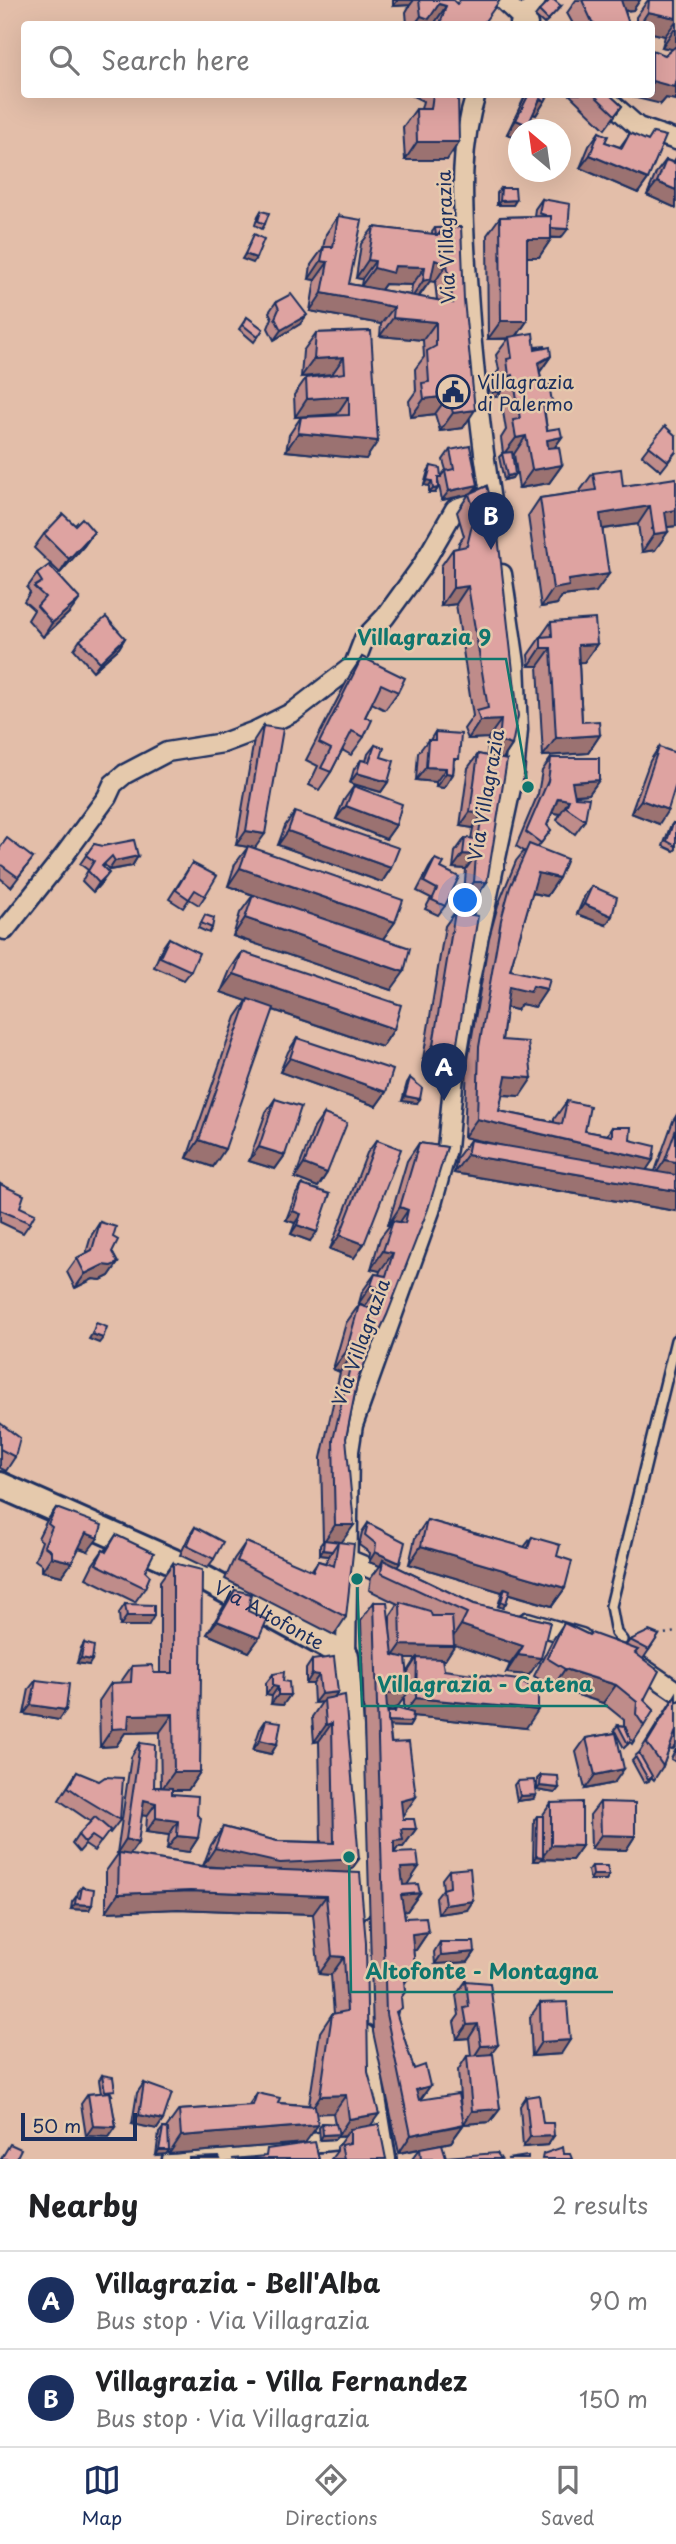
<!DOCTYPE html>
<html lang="en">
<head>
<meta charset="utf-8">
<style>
  body { margin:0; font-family:"Playpen Sans",sans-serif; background:#f2f2f2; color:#202124 }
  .compass { position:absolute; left:508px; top:119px; width:63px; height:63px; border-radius:50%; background:#fff; box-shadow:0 7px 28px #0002; rotate:331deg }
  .scale { position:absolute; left:21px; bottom:18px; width:116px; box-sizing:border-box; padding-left:7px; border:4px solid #1b2f5e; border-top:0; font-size:19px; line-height:24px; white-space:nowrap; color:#1b2f5e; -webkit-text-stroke:5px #e5c9ac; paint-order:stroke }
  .you { position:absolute; left:466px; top:901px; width:24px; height:24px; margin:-18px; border:5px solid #fff; border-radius:50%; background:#1a73e8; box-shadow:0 0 0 10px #1a73e833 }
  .badge { display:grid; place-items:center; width:46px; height:46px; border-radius:50%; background:#1b2f5e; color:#fff; font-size:23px; font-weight:700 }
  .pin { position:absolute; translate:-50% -58px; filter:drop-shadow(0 2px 4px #0008) }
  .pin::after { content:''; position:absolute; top:37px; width:24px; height:21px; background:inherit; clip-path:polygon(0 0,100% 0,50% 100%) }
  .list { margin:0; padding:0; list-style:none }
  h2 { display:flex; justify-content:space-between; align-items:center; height:91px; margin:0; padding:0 28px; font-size:30px }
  h2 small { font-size:23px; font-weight:400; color:#757577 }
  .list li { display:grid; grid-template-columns:46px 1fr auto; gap:21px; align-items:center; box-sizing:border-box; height:98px; padding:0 28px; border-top:2px solid #e0e0e0 }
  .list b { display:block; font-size:26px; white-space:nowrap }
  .list p { margin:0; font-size:23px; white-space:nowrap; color:#757577 }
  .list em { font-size:23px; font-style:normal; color:#757577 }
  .icon { flex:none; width:38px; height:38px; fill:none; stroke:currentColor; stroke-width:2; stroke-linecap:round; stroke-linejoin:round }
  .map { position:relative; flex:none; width:676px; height:2159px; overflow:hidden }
  .search { position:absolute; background:#fff; box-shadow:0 7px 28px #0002; left:21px; right:21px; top:21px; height:77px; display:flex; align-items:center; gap:18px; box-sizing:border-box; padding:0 24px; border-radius:7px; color:#757577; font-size:26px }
  .sheet { height:287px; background:#fff }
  nav { display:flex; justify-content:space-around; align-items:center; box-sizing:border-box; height:98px; border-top:2px solid #e0e0e0; background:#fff; font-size:19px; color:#757577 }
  nav a { display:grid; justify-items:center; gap:4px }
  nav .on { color:#1b2f5e }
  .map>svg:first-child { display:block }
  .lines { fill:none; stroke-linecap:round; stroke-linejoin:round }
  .service-casing { stroke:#1b2f5e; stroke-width:14 }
  .minor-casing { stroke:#1b2f5e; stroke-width:23 }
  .secondary-casing { stroke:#1b2f5e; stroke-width:30 }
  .path { stroke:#1b2f5e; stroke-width:2.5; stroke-dasharray:2 5; stroke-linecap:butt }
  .service { stroke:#e5c9ac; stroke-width:9 }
  .minor { stroke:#e5c9ac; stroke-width:18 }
  .secondary { stroke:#e5c9ac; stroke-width:24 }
  .wall { fill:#bf8c8a; stroke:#1b2f5e; stroke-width:2; fill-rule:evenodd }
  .shaded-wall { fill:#9b7271; stroke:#1b2f5e; stroke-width:2 }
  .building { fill:#dea3a1; stroke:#1b2f5e; stroke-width:2 }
  .labels { text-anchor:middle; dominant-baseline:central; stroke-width:5; stroke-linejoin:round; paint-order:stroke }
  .street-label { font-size:19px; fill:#1b2f5e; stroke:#e5c9ac }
  .poi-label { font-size:19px; fill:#1b2f5e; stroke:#e5c9ac; text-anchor:start }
  .leader { fill:none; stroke:#0f766e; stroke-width:2.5 }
  .callout-dot { fill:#0f766e; stroke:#e5c9ac; stroke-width:2.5 }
  .callout-label { font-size:21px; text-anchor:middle; font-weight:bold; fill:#0f766e; stroke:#e5c9ac; stroke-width:5; stroke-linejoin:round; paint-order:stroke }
</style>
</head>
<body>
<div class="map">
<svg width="676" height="2159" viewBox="0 0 676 2159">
  <rect width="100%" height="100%" fill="#e3bea9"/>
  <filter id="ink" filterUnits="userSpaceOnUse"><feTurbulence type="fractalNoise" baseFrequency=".0143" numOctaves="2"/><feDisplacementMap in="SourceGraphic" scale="14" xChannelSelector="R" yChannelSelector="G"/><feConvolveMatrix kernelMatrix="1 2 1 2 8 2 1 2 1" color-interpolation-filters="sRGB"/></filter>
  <g filter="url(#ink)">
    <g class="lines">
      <defs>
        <path id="service" d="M 622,1640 L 616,1633 L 611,1606 L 676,1340"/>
        <g id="minor">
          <path d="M 503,0 L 528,24"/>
          <path d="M 520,24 L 536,0"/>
          <path d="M 476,94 C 458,150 463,207 466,265 C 471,349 480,432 493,515"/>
          <path d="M 601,94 L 638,127 L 676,140"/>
          <path d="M 5,930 L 63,857 L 107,797 L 113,784 L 125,774 L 167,752 L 223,743 L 255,731 L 293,712 L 354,665 L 364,639 L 385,617 L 422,566 L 455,509 L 483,497"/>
          <path d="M 350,1560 L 398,1580"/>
          <path d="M 527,1622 L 581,1638"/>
          <path d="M 346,1656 L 349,1451 L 353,1425 L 430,1211 L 447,1149 L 454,1075 L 470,979 L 514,774 L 518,730 L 515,663 L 502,574"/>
          <path d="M 638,1665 L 676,1691"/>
          <path d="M 172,2159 L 365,2137"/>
        </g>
        <g id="secondary">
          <path id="s1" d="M 0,1485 L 174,1562 L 346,1656 L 359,1843 L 359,1906"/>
          <path d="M 363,2037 L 383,2159"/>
        </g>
      </defs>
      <use href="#service" class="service-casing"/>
      <use href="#minor" class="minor-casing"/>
      <use href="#secondary" class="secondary-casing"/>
      <path class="path" d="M 658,1635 L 676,1632"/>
      <use href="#service" class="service"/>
      <use href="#minor" class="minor"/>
      <use href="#secondary" class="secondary"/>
    </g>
    <g class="wall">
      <path d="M 393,0 L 453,0 L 483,24 L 433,24 L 427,22 L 425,24 L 407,24 L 406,12 L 410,5 L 393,6 Z"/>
      <path d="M 576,0 L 640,0 L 633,10 L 625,11 L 629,24 L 573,24 L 567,13 Z"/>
      <path d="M 648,0 L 676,0 L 676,100 L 666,98 L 661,104 L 665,55 L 672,49 L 662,47 L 665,36 L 652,33 L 652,24 L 636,24 L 636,17 Z"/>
      <path d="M 561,6 L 544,24 L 535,16 L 539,11 Z"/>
      <path d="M 409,94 L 458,94 L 447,160 L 405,160 L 403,127 L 416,109 L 421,109 L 423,101 Z"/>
      <path d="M 526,94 L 549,94 L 536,115 L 533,114 L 519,130 L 518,138 L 507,134 Z"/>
      <path d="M 569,94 L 609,94 L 622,106 L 605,129 Z"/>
      <path d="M 599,132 L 605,142 L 620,147 L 630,133 L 648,179 L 638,193 L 580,168 L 589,146 Z"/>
      <path d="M 676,158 L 676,208 L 647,195 L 656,173 L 666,160 L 673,162 Z"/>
      <path d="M 501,188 L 516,200 L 513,205 L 497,205 L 497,193 Z"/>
      <path d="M 542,199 L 561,238 L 551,238 L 551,239 L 539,257 L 527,257 L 527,321 L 517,336 L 535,348 L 545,348 L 551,356 L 540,372 L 547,430 L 562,437 L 555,447 L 562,465 L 549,483 L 519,488 L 514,454 L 512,454 L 512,478 L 504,480 L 499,457 L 503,453 L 501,438 L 506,430 L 500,393 L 498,394 L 496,397 L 490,397 L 488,379 L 491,375 L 496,374 L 499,370 L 496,355 L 508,339 L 488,339 L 487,235 L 500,217 L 534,216 L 535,209 Z"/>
      <path d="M 261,211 L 265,224 L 262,229 L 255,225 L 258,216 Z"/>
      <path d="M 338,216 L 349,284 L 361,286 L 362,279 L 356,278 L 361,244 L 374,227 L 432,234 L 432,232 L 435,228 L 461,227 L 463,428 L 440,431 L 435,414 L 411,417 L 409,401 L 416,391 L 415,369 L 424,357 L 423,340 L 380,336 L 381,324 L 310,311 L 315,280 L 309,279 L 311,265 L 323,248 L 326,234 ZM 430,281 L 435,282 L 437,300 L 419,297 ZM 385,284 L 412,285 L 411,295 L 381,290 Z"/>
      <path d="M 276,302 L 300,324 L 274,340 L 268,328 L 272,318 L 269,312 Z"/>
      <path d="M 247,317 L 263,329 L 254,342 L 239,329 Z"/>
      <path d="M 371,331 L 366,459 L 286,451 L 289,435 L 301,417 L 337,415 L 337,414 L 295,417 L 294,395 L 306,378 L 332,375 L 301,377 L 303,351 L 316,333 Z"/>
      <path d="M 676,436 L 676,452 L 661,471 L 642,455 L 649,446 Z"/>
      <path d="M 450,450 L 472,493 L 487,486 L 512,745 L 503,759 L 477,896 L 464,895 L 466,869 L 453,868 L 455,852 L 465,838 L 471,839 L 473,828 L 460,826 L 468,768 L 478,754 L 487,756 L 488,738 L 468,739 L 464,729 L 473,716 L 456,604 L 441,606 L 441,566 L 453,549 L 458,548 L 459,543 L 464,536 L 457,512 L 469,494 L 442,500 L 438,481 L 438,488 L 435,493 L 429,493 L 429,486 L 424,485 L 428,471 L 431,466 L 441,476 L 446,470 L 443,460 Z"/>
      <path d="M 593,473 L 623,486 L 676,526 L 667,527 L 655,550 L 642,552 L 638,524 L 603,529 L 596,592 L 562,596 L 557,604 L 541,607 L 528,516 L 540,498 L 581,492 L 580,491 Z"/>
      <path d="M 75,525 L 94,532 L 84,546 L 60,573 L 34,548 L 44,534 Z"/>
      <path d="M 37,574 L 70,612 L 43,637 L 28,620 L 34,610 L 24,601 L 30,592 L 27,588 Z"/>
      <path d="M 551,622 L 597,644 L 584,662 L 579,662 L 582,722 L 600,735 L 588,753 L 543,756 L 538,666 L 529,666 L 528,655 Z"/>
      <path d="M 125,638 L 119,648 L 93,671 L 74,649 L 80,640 Z"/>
      <path d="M 362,657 L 398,692 L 385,710 L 372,703 L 365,717 L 364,737 L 351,755 L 342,750 L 331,772 L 319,790 L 309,785 L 318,766 L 306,760 L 350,675 Z"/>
      <path d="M 263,726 L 255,848 L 251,847 L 395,922 L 383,939 L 391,990 L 233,936 L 240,913 L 253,895 L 228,886 L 235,864 L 248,847 L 236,845 L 254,740 Z"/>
      <path d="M 435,732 L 454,767 L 453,774 L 444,788 L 436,787 L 436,782 L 416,780 L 418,753 L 428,740 L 430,740 Z"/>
      <path d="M 375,745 L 381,757 L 388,782 L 381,792 L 350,783 L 354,769 L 361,760 L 366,761 L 368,754 Z"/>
      <path d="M 659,747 L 659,824 L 631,813 L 650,761 Z"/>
      <path d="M 551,758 L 599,780 L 589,794 L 575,795 L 585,820 L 575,834 L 557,820 L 560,814 L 552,812 L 547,825 L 551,830 L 538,847 L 559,878 L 547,896 L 532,893 L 510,970 L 547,989 L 535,1007 L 521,1004 L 517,1010 L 506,1007 L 502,1040 L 520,1096 L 502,1095 L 499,1111 L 554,1122 L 554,1119 L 567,1101 L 585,1131 L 607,1135 L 612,1127 L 630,1140 L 653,1160 L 646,1170 L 655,1171 L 673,1121 L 676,1116 L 676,1211 L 454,1173 L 457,1158 L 470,1140 L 496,1144 L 464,1137 L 467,1065 L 489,938 L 498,905 L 516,861 L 524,851 L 516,846 L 538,794 L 542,771 Z"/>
      <path d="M 354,786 L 396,825 L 386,839 L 336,819 L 344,800 Z"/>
      <path d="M 295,812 L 391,868 L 382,882 L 278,845 L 285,826 Z"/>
      <path d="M 673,823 L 676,824 L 676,849 L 674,851 L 663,846 L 670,827 Z"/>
      <path d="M 94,844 L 138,856 L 132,866 L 109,870 L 105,865 L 103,867 L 102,882 L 93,892 L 82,881 L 88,870 L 80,864 Z"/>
      <path d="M 0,848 L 33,858 L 11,887 L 0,878 Z"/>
      <path d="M 435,859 L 441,868 L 445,906 L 438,915 L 425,909 L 431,898 L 417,891 L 429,868 Z"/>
      <path d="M 192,863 L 205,896 L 199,905 L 189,899 L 183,908 L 169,899 Z"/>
      <path d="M 592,886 L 606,925 L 577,914 L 585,895 Z"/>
      <path d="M 455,912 L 446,1063 L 423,1059 L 445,926 Z"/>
      <path d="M 205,915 L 212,928 L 209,933 L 198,928 Z"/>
      <path d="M 169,938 L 191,971 L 184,980 L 154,967 L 162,948 Z"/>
      <path d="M 242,952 L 394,1029 L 382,1047 L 273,1010 L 213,1167 L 187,1158 L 236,1017 L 247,1001 L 221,992 L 230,970 Z"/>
      <path d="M 297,1038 L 386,1092 L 376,1106 L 280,1072 L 288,1052 Z"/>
      <path d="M 410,1078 L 417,1103 L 402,1101 L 407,1083 Z"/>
      <path d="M 275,1099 L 285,1155 L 275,1169 L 249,1161 L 266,1112 Z"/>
      <path d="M 324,1114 L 327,1173 L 318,1187 L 295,1178 L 314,1128 Z"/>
      <path d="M 377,1140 L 354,1258 L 330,1249 L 367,1153 Z"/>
      <path d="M 419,1143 L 447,1147 L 358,1378 L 346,1438 L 342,1543 L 346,1617 L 334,1635 L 225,1579 L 234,1559 L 246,1542 L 311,1571 L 318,1561 L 325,1563 L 329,1556 L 320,1555 L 320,1545 L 323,1541 L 321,1458 L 340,1372 L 333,1369 L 346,1323 L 359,1305 L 365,1307 L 365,1306 L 359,1303 L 362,1292 L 375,1274 L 379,1275 L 380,1271 L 371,1269 L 380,1238 L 389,1226 L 388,1225 L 407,1161 Z"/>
      <path d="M 0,1184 L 20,1207 L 30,1223 L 23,1233 L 0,1222 Z"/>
      <path d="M 302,1185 L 310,1241 L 291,1234 L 295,1223 L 286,1220 L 296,1194 Z"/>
      <path d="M 100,1222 L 113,1237 L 112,1252 L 118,1263 L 109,1276 L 101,1280 L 93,1279 L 75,1288 L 67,1272 L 77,1258 L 86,1253 L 91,1236 Z"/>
      <path d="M 0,1423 L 15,1457 L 6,1471 L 0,1468 Z"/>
      <path d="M 56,1508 L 88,1551 L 79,1548 L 72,1562 L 62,1576 L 42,1571 L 42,1565 L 35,1560 L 42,1541 L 38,1538 L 46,1522 Z"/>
      <path d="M 427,1520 L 524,1547 L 532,1537 L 557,1556 L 565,1588 L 552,1606 L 509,1594 L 503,1608 L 498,1606 L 502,1592 L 409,1564 L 415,1538 Z"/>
      <path d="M 368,1523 L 397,1567 L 474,1604 L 550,1622 L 529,1675 L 506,1673 L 510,1664 L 454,1644 L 454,1646 L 445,1660 L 442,1660 L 444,1670 L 526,1728 L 413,1716 L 412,1722 L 409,1727 L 389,1726 L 403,1819 L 416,1829 L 403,1847 L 398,1847 L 394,1853 L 407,1884 L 420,1893 L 407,1911 L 404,1911 L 405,1918 L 428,1932 L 416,1950 L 413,1950 L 415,1968 L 404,1983 L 405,1992 L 401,1998 L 397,2016 L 414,2069 L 430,2086 L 420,2100 L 461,2111 L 458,2070 L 467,2056 L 471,2056 L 469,2038 L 457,2039 L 454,2022 L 459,2015 L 456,1995 L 466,1981 L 491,2054 L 500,2109 L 490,2122 L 464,2124 L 451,2142 L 442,2144 L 421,2159 L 412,2159 L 420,2149 L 399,2153 L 373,2032 L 361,1620 L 374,1602 L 390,1634 L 390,1616 L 398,1604 L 369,1590 L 371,1578 L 380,1566 L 369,1562 L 370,1553 L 359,1545 L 362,1532 ZM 406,1659 L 416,1659 L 407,1673 ZM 404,1698 L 404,1711 L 396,1708 ZM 395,1709 L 393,1712 L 387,1713 L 387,1710 Z"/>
      <path d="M 195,1527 L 214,1559 L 207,1568 L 180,1555 L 189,1536 Z"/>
      <path d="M 116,1535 L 145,1571 L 145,1588 L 135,1602 L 86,1578 L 93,1564 L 103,1550 L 105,1551 Z"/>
      <path d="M 173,1563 L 200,1772 L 188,1790 L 172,1790 L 172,1794 L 197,1815 L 198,1838 L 189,1852 L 167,1849 L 169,1835 L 146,1832 L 147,1816 L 142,1815 L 130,1855 L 203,1866 L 211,1845 L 223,1827 L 277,1841 L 321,1842 L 319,1741 L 314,1742 L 312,1717 L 322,1702 L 314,1703 L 313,1684 L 306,1684 L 306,1669 L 312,1660 L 338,1692 L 334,1697 L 368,2072 L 371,2125 L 386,2159 L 331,2159 L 337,2151 L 337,2147 L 345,2136 L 337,2137 L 335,2139 L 320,2140 L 319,2128 L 322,2123 L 335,2124 L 333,2113 L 316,2113 L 305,2143 L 169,2154 L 168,2151 L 166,2154 L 156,2155 L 159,2133 L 163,2128 L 166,2128 L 179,2110 L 248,2106 L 257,2093 L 278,2103 L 309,2105 L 320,2032 L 332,2014 L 334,2014 L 331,1975 L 319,1974 L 313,1914 L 178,1909 L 106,1912 L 106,1871 L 118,1854 L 117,1853 L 131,1757 L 140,1743 L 154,1787 L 161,1787 L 160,1732 L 125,1733 L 116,1746 L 100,1747 L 99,1701 L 111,1683 L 120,1683 L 132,1666 L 154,1673 L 160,1673 L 160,1581 Z"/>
      <path d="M 235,1590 L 248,1611 L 259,1638 L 249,1652 L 207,1634 L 225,1604 Z"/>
      <path d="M 125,1604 L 148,1626 L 120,1626 L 119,1613 Z"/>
      <path d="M 564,1623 L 589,1635 L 626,1645 L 630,1640 L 659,1635 L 643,1659 L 644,1726 L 632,1744 L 630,1742 L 624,1748 L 617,1735 L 614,1783 L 585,1789 L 576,1752 L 586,1738 L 616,1733 L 614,1730 L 618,1725 L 624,1726 L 624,1720 L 603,1703 L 553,1687 L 534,1676 L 552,1641 Z"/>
      <path d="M 84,1643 L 89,1665 L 77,1663 L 81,1648 Z"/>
      <path d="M 273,1674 L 283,1681 L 290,1695 L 283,1705 L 271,1704 L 272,1696 L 266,1695 L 266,1683 Z"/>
      <path d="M 36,1680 L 59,1720 L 24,1714 L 29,1689 Z"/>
      <path d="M 676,1694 L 676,1746 L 672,1750 L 669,1749 L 663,1766 L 654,1780 L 651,1777 L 649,1781 L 644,1783 L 632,1761 L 639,1753 Z"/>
      <path d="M 266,1720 L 277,1744 L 271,1754 L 253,1750 L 260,1729 Z"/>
      <path d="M 676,1749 L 676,1762 L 671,1759 Z"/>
      <path d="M 77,1772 L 120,1820 L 110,1833 L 108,1832 L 94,1851 L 85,1845 L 79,1852 L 72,1844 L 78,1835 L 91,1822 L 59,1800 Z"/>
      <path d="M 541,1775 L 559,1788 L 555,1793 L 537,1790 L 537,1779 Z"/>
      <path d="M 517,1781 L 533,1799 L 517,1801 L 514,1785 Z"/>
      <path d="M 600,1802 L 635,1836 L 626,1850 L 591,1849 L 590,1815 Z"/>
      <path d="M 551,1803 L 582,1846 L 572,1860 L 541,1859 L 539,1861 L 533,1861 L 534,1820 L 537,1816 L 542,1816 Z"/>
      <path d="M 592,1866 L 609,1875 L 606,1880 L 590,1880 L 588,1871 Z"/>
      <path d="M 449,1870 L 467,1910 L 438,1914 L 436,1898 L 443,1889 L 442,1879 Z"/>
      <path d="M 82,1887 L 89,1910 L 71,1909 L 72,1902 L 76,1897 L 77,1898 L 78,1892 Z"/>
      <path d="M 440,1942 L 475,1952 L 468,1962 L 435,1964 L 434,1952 Z"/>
      <path d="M 540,2003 L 561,2054 L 532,2056 L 530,2017 Z"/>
      <path d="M 102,2075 L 112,2095 L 110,2095 L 116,2127 L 109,2137 L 86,2136 L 81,2104 L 88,2094 L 101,2093 L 99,2080 Z"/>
      <path d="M 144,2083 L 163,2120 L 157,2129 L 132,2124 L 137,2093 Z"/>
      <path d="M 526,2097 L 543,2123 L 548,2145 L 523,2147 L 520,2106 Z"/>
    </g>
    <g class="shaded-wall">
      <path d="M 398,0 L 414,0 L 410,5 L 393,6 Z"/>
      <path d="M 615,0 L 640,0 L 633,10 L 606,12 Z"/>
      <path d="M 439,4 L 446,6 L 434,24 L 427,22 L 425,24 L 415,24 L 421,16 Z"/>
      <path d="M 648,12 L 676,18 L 676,21 L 665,36 L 652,33 L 652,24 L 640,24 Z"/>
      <path d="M 674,29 L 676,29 L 676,50 L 662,47 Z"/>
      <path d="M 676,79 L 676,100 L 666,98 L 661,104 L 620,94 L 652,94 L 652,81 Z"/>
      <path d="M 540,99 L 545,101 L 536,115 L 530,113 Z"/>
      <path d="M 516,120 L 528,125 L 524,130 L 519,130 L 518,138 L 507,134 Z"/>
      <path d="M 417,142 L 459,142 L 447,160 L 405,160 Z"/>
      <path d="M 590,155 L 648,179 L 638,193 L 580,168 Z"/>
      <path d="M 657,182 L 676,190 L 676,208 L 647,195 Z"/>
      <path d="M 516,200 L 513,205 L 497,205 L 500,201 Z"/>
      <path d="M 547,228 L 568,229 L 561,238 L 541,237 Z"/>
      <path d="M 527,239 L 551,239 L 539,257 L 514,257 Z"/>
      <path d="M 245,254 L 256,258 L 253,263 L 242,259 Z"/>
      <path d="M 368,260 L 375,261 L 362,279 L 356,278 Z"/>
      <path d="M 435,260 L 447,264 L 435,282 L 430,281 L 418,297 L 411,299 L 423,281 Z"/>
      <path d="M 321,261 L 328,262 L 315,280 L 309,279 Z"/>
      <path d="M 395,266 L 425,267 L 412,285 L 385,284 L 380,291 L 361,286 L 374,268 Z"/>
      <path d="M 322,293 L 394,307 L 381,324 L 310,311 Z"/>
      <path d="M 307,315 L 300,324 L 274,340 L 281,330 Z"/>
      <path d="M 393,318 L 436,322 L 423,340 L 380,336 Z"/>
      <path d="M 501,321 L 527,321 L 515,338 L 488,339 Z"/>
      <path d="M 551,356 L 538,374 L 538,363 Z"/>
      <path d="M 344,357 L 332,374 L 301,377 L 314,359 Z"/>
      <path d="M 513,375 L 500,393 L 498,394 L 496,397 L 490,397 L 493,392 L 498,392 L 509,376 Z"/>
      <path d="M 349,396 L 337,414 L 295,417 L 307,399 Z"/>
      <path d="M 448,396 L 435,414 L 411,417 L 424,399 Z"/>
      <path d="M 552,402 L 539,420 L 543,404 Z"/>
      <path d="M 475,410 L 463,428 L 440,431 L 453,413 Z"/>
      <path d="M 298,433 L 378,441 L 366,459 L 286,451 Z"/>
      <path d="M 526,436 L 514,454 L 503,455 L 516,438 Z"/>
      <path d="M 562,437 L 549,455 L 547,440 Z"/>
      <path d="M 562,465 L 549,483 L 519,488 L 532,470 Z"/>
      <path d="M 515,474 L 512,478 L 504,480 L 507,476 Z"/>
      <path d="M 427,480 L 432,481 L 429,486 L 424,485 Z"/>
      <path d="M 478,485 L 471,494 L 442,500 L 449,491 Z"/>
      <path d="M 438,488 L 435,493 L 429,493 L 433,489 Z"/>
      <path d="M 650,506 L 638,524 L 588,531 L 600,514 Z"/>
      <path d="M 676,510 L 676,526 L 652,529 L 665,512 Z"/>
      <path d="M 94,532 L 84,546 L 60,573 L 69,559 Z"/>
      <path d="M 668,532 L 655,550 L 642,552 L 654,534 Z"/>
      <path d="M 609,574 L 596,592 L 562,596 L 557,604 L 541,607 L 553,589 L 568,580 Z"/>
      <path d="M 468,586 L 456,604 L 441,606 L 453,588 Z"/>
      <path d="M 80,599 L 70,612 L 43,637 L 52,623 Z"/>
      <path d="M 125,638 L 119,648 L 93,671 L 100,662 Z"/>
      <path d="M 597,644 L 584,662 L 565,663 L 578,645 Z"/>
      <path d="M 541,648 L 551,648 L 538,666 L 529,666 Z"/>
      <path d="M 501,720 L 488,738 L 468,739 L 480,721 Z"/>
      <path d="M 600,735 L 588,753 L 543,756 L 556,738 Z"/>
      <path d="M 499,741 L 512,745 L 500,763 L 486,759 Z"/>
      <path d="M 426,767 L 446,768 L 436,782 L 416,780 Z"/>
      <path d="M 357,773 L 388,782 L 381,792 L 350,783 Z"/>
      <path d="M 446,773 L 453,774 L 444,788 L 436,787 Z"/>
      <path d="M 599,780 L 589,794 L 563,796 L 572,782 Z"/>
      <path d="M 558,798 L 569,800 L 560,814 L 548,812 Z"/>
      <path d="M 641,800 L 668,810 L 659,824 L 631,813 Z"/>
      <path d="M 346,806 L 396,825 L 386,839 L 336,819 Z"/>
      <path d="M 470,812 L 482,814 L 473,828 L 460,826 Z"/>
      <path d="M 246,831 L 265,834 L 255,848 L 236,845 Z"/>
      <path d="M 288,831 L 391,868 L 382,882 L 278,845 Z"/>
      <path d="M 463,854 L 476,855 L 466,869 L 453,868 Z"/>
      <path d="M 138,856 L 132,866 L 109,870 L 115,861 Z"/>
      <path d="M 240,868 L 395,922 L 382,940 L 228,886 Z"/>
      <path d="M 109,873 L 102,882 L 93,892 L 99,883 Z"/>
      <path d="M 538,873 L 559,878 L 547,896 L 525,891 Z"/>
      <path d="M 474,882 L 487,882 L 477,896 L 464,895 Z"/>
      <path d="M 584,904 L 612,916 L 606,925 L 577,914 Z"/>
      <path d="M 245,918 L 404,972 L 391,990 L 233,936 Z"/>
      <path d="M 234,974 L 394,1029 L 382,1047 L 221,992 Z"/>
      <path d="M 533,986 L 547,989 L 535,1007 L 521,1004 L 517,1010 L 496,1005 L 509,987 Z"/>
      <path d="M 433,1045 L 456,1049 L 446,1063 L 423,1059 Z"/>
      <path d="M 290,1058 L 386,1092 L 376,1106 L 280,1072 Z"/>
      <path d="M 506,1076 L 532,1078 L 520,1096 L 493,1094 Z"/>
      <path d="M 405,1096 L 420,1099 L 417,1103 L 402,1101 Z"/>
      <path d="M 477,1119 L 653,1160 L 641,1178 L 464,1137 Z"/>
      <path d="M 199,1140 L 225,1149 L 213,1167 L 187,1158 Z"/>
      <path d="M 259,1147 L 285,1155 L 275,1169 L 249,1161 Z"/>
      <path d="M 467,1155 L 676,1191 L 676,1211 L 454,1173 Z"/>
      <path d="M 665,1160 L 676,1162 L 676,1182 L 653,1178 Z"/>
      <path d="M 304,1164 L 327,1173 L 318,1187 L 295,1178 Z"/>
      <path d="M 400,1207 L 408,1210 L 396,1228 L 393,1221 L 389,1226 L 388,1225 Z"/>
      <path d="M 293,1211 L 301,1214 L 295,1223 L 286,1220 Z"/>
      <path d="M 297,1225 L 317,1232 L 310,1241 L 291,1234 Z"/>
      <path d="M 340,1235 L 364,1244 L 354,1258 L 330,1249 Z"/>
      <path d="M 383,1251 L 393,1253 L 380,1271 L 371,1269 Z"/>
      <path d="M 118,1263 L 109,1276 L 101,1280 L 93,1279 L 75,1288 L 85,1274 L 103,1265 Z"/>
      <path d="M 371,1285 L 378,1288 L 365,1306 L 359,1303 Z"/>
      <path d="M 92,1334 L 103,1338 L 99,1343 L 89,1339 Z"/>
      <path d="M 346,1352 L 353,1354 L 340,1372 L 333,1369 Z"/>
      <path d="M 335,1525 L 354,1525 L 341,1543 L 323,1543 Z"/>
      <path d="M 86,1533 L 98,1538 L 88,1551 L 77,1547 Z"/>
      <path d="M 421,1546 L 565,1588 L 552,1606 L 504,1592 L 505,1588 L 502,1592 L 409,1564 Z"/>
      <path d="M 323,1550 L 332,1551 L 329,1556 L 320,1555 Z"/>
      <path d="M 375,1552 L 400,1563 L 394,1572 L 383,1560 L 380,1566 L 369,1562 Z"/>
      <path d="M 51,1557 L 72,1562 L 62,1576 L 42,1571 Z"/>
      <path d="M 501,1602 L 506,1603 L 503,1608 L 498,1606 Z"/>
      <path d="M 127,1616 L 154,1616 L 148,1626 L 120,1626 Z"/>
      <path d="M 217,1621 L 259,1638 L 249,1652 L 207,1634 Z"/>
      <path d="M 461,1625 L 523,1646 L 510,1664 L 449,1643 Z"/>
      <path d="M 401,1645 L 454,1646 L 445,1660 L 417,1660 L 417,1658 L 416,1659 L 391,1659 Z"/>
      <path d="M 518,1655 L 541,1658 L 529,1675 L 506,1673 Z"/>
      <path d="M 81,1658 L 92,1660 L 89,1665 L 77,1663 Z"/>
      <path d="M 565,1669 L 616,1685 L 603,1703 L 553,1687 Z"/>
      <path d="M 312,1674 L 319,1675 L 313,1684 L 306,1684 Z"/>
      <path d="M 273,1686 L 278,1687 L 272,1696 L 266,1695 Z"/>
      <path d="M 409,1691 L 396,1709 L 377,1711 L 386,1694 Z"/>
      <path d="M 338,1692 L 331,1701 L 324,1699 L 322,1702 L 314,1703 L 321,1694 Z"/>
      <path d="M 278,1695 L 290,1695 L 283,1705 L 271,1704 Z"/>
      <path d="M 416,1698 L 538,1710 L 526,1728 L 403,1715 Z"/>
      <path d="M 31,1705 L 66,1710 L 59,1720 L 24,1714 Z"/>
      <path d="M 173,1714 L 160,1732 L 125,1733 L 116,1746 L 100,1747 L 112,1729 L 129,1715 Z"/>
      <path d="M 388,1721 L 412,1722 L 409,1727 L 384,1726 Z"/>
      <path d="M 332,1723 L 319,1741 L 314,1742 L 326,1725 Z"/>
      <path d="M 260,1740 L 277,1744 L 271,1754 L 253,1750 Z"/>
      <path d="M 624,1769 L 614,1783 L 585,1789 L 595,1775 Z"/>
      <path d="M 174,1772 L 200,1772 L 188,1790 L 161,1790 Z"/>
      <path d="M 540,1786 L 559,1788 L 555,1793 L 537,1790 Z"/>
      <path d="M 536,1795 L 533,1799 L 517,1801 L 520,1796 Z"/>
      <path d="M 416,1797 L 403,1815 L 388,1819 L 401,1801 Z"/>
      <path d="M 144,1800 L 156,1803 L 147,1816 L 134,1814 Z"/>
      <path d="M 156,1818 L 178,1821 L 169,1835 L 146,1832 Z"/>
      <path d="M 401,1829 L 416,1829 L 403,1847 L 398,1847 L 391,1858 L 382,1859 Z"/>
      <path d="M 601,1835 L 635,1836 L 626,1850 L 591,1849 Z"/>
      <path d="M 177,1836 L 198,1838 L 189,1852 L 167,1849 Z"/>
      <path d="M 126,1839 L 138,1843 L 128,1857 L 117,1853 Z"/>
      <path d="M 551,1845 L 582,1846 L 572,1860 L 541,1859 Z"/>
      <path d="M 215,1848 L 359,1859 L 346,1877 L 203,1866 Z"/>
      <path d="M 536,1856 L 543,1857 L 539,1861 L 533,1861 Z"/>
      <path d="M 419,1867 L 407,1885 L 389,1886 L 401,1868 Z"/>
      <path d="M 593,1875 L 609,1875 L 606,1880 L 590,1880 Z"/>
      <path d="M 190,1891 L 326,1896 L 313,1914 L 178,1909 L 106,1912 L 118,1894 Z"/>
      <path d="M 420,1893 L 407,1911 L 388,1913 L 401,1895 Z"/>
      <path d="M 473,1901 L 467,1910 L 438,1914 L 445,1905 Z"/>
      <path d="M 75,1904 L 92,1905 L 89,1910 L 71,1909 Z"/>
      <path d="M 428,1932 L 416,1950 L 399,1952 L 412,1934 Z"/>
      <path d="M 475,1952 L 468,1962 L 435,1964 L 441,1955 Z"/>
      <path d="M 332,1956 L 344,1957 L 331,1975 L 319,1974 Z"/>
      <path d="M 415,1968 L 403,1986 L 403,1969 Z"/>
      <path d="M 478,2024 L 469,2038 L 457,2039 L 467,2025 Z"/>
      <path d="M 570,2040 L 561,2054 L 532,2056 L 541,2042 Z"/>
      <path d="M 498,2045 L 488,2058 L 472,2060 L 481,2046 Z"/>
      <path d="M 430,2086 L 417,2104 L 416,2090 Z"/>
      <path d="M 346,2095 L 333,2113 L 308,2114 L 320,2096 Z"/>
      <path d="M 500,2109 L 490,2122 L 464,2124 L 451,2142 L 399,2153 L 411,2135 L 463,2125 L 472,2111 Z"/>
      <path d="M 379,2114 L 366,2132 L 350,2129 L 345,2136 L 337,2137 L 349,2119 Z"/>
      <path d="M 139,2115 L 163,2120 L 157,2129 L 132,2124 Z"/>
      <path d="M 318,2125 L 305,2143 L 169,2154 L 181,2136 Z"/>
      <path d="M 93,2126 L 116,2127 L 109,2137 L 86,2136 Z"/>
      <path d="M 339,2134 L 335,2139 L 320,2140 L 323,2135 Z"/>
      <path d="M 554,2136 L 548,2145 L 523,2147 L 530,2137 Z"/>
      <path d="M 159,2150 L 169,2150 L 166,2154 L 156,2155 Z"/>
    </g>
    <g class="building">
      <path d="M 419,0 L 453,0 L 457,4 L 460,0 L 500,0 L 483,24 L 440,24 L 446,6 L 439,4 L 429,19 L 421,16 Z"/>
      <path d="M 550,0 L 554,0 L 561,6 L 548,20 L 539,11 Z"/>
      <path d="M 582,0 L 621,0 L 629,24 L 593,24 Z"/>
      <path d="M 649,0 L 676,0 L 676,18 L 648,12 Z"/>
      <path d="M 676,46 L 676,79 L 674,87 L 652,81 L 652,50 L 665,55 Z"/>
      <path d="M 433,94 L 458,94 L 459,142 L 417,142 L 416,109 L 431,109 Z"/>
      <path d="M 529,94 L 549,94 L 545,101 L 540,99 L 528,125 L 516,120 Z"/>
      <path d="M 593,94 L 609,94 L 622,106 L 615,115 Z"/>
      <path d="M 599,132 L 608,136 L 605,142 L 622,148 L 630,133 L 648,141 L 653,133 L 666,136 L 648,179 L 590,155 Z"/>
      <path d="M 666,160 L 674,163 L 676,160 L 676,190 L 657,182 Z"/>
      <path d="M 501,188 L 515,188 L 516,200 L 500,201 Z"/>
      <path d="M 542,199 L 570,204 L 568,229 L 551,228 L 551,216 L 545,216 L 545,215 L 539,213 Z"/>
      <path d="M 261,211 L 269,213 L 265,224 L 258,221 Z"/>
      <path d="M 338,216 L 362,220 L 349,284 L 453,303 L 447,264 L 435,260 L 431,279 L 423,281 L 425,267 L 395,266 L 393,273 L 374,268 L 375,261 L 368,260 L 374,227 L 441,235 L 443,228 L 461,227 L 464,300 L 475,410 L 453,413 L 448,396 L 424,399 L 422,383 L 429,382 L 427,351 L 436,346 L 436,322 L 393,318 L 394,307 L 322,293 L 328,262 L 321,261 L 324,247 L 333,247 Z"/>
      <path d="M 551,216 L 551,239 L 527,239 L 527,321 L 501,321 L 500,217 Z"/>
      <path d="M 435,228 L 449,228 L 443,228 L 438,235 L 436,235 Z"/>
      <path d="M 254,234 L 264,239 L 256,258 L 245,254 Z"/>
      <path d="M 291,294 L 307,315 L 281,330 L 275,318 L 279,309 L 276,302 Z"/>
      <path d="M 247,317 L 263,329 L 258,337 L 243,325 Z"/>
      <path d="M 371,331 L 378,441 L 298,433 L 301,417 L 349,415 L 349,396 L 307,399 L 306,378 L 345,373 L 344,357 L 314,359 L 316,333 Z"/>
      <path d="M 533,333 L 535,350 L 550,347 L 551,356 L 538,363 L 542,385 L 549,384 L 552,402 L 543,404 L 547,430 L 560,428 L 562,437 L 547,440 L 548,448 L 559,447 L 562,465 L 532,470 L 526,436 L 516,438 L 513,420 L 520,419 L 513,375 L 509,376 L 507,359 L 512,358 L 509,337 Z"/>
      <path d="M 545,346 L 545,348 L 536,349 L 536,347 Z"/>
      <path d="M 497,374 L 499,392 L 493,392 L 491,375 Z"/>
      <path d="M 665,426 L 676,436 L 676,451 L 668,461 L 649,446 Z"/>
      <path d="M 470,446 L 478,485 L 449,491 L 445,471 L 454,469 L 450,450 Z"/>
      <path d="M 512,452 L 515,474 L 507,476 L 502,453 Z"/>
      <path d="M 431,466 L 440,468 L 441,477 L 438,477 L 438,488 L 433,489 L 432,481 L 427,480 Z"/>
      <path d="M 621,469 L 623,486 L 676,478 L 676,510 L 665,512 L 668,532 L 654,534 L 650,506 L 600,514 L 609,574 L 568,580 L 569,586 L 553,589 L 540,498 L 596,490 L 593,473 Z"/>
      <path d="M 487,486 L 496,518 L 518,716 L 512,745 L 499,741 L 501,720 L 480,721 L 477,711 L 488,708 L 468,586 L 453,588 L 453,549 L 467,546 L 472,525 L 478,522 L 469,494 Z"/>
      <path d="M 63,514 L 75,525 L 82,518 L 94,532 L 69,559 L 44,534 Z"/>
      <path d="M 49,565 L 80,599 L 52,623 L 37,606 L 45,597 L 34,587 L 42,582 L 37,574 Z"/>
      <path d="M 106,617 L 125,638 L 100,662 L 80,640 Z"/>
      <path d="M 595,619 L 597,644 L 578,645 L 582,722 L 599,721 L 600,735 L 556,738 L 551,648 L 541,648 L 541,637 L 552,636 L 551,622 Z"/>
      <path d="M 362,657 L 405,678 L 398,692 L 381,684 L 365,717 L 372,720 L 364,737 L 352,731 L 331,772 L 321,768 L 331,749 L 319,743 Z"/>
      <path d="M 263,726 L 283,729 L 265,834 L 246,831 Z"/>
      <path d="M 435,732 L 461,734 L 459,759 L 454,759 L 453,774 L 446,773 L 446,768 L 426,767 L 428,740 L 435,740 Z"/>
      <path d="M 375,745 L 384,748 L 381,757 L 394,761 L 388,782 L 357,773 L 361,760 L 369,762 Z"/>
      <path d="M 659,747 L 676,753 L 676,784 L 668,810 L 641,800 Z"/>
      <path d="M 478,754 L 507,760 L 487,882 L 474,882 L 476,855 L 463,854 L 465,838 L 478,839 L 482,814 L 470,812 Z"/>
      <path d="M 551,758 L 599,758 L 599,780 L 572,782 L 575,797 L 589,798 L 585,820 L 566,807 L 569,800 L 558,798 L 547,825 L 551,830 L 541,843 L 526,832 L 548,781 Z"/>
      <path d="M 354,786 L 402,804 L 396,825 L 346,806 Z"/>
      <path d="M 295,812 L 399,848 L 391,868 L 288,831 Z"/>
      <path d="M 673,823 L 676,824 L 676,846 L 667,841 Z"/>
      <path d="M 7,838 L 33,858 L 18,877 L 0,864 L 0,848 Z"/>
      <path d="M 134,840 L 138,856 L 115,861 L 112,856 L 102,866 L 109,873 L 99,883 L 88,871 L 94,861 L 86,855 L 94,844 L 103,846 Z"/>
      <path d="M 529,844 L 567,859 L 559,878 L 538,873 L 510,970 L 550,979 L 547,989 L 533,986 L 530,992 L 509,987 L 502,1040 L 528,1042 L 532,1078 L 506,1076 L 499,1111 L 562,1124 L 567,1101 L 590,1106 L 585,1131 L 612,1136 L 612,1127 L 631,1127 L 630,1140 L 655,1146 L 653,1160 L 477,1119 L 479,1047 L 501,920 L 510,887 Z"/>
      <path d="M 248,846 L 403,900 L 395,922 L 240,868 Z"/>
      <path d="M 435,859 L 444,863 L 441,868 L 459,877 L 445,906 L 432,900 L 437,889 L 424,882 Z"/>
      <path d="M 192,863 L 217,876 L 205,896 L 195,890 L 189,899 L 176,890 Z"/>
      <path d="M 592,886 L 617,897 L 612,916 L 584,904 Z"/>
      <path d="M 253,895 L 410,948 L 404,972 L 245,918 Z"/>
      <path d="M 455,912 L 478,916 L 456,1049 L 433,1045 Z"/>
      <path d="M 205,915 L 214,918 L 212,928 L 201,923 Z"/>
      <path d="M 169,938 L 199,953 L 191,971 L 160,957 Z"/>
      <path d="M 242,952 L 401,1005 L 394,1029 L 234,974 Z"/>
      <path d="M 248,999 L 274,1008 L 225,1149 L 199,1140 Z"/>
      <path d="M 297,1038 L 393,1070 L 386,1092 L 290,1058 Z"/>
      <path d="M 410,1078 L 422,1088 L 420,1099 L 405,1096 Z"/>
      <path d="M 275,1099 L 301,1107 L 285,1155 L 259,1147 Z"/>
      <path d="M 324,1114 L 347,1123 L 327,1173 L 304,1164 Z"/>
      <path d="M 676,1129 L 676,1162 L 665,1160 Z"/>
      <path d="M 377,1140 L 401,1149 L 364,1244 L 340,1235 Z"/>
      <path d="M 470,1140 L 676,1175 L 676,1191 L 467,1155 Z"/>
      <path d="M 419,1143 L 447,1147 L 428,1209 L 387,1315 L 358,1378 L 346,1438 L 354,1525 L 335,1525 L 333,1440 L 353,1354 L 346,1352 L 359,1305 L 372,1309 L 378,1288 L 371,1285 L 375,1274 L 386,1276 L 393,1253 L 383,1251 L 393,1221 L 405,1223 L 408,1210 L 400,1207 Z"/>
      <path d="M 0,1184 L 24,1195 L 20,1207 L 35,1214 L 30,1223 L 0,1210 Z"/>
      <path d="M 302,1185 L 330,1194 L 317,1232 L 297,1225 L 301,1214 L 293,1211 Z"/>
      <path d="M 100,1222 L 116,1227 L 113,1237 L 118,1240 L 112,1252 L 118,1263 L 111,1266 L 103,1265 L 85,1274 L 77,1258 L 92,1250 Z"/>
      <path d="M 96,1323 L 107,1327 L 103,1338 L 92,1334 Z"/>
      <path d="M 0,1423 L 20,1438 L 15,1457 L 0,1449 Z"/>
      <path d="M 56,1508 L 102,1525 L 98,1538 L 86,1533 L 72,1562 L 51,1557 L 51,1551 L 44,1546 L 52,1527 L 48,1524 Z"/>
      <path d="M 427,1520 L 528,1548 L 532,1537 L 560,1545 L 557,1556 L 572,1561 L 565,1588 L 421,1546 Z"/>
      <path d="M 368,1523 L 405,1542 L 400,1563 L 375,1552 L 376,1544 L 365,1535 Z"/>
      <path d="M 195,1527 L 223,1542 L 214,1559 L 187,1546 Z"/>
      <path d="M 116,1535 L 154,1553 L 145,1571 L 150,1576 L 145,1588 L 96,1564 L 103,1550 L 106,1552 Z"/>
      <path d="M 324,1540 L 340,1542 L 340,1543 L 338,1542 L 332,1551 L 323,1550 Z"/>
      <path d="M 246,1542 L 313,1571 L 318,1561 L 334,1566 L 338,1542 L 354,1544 L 346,1617 L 237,1561 Z"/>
      <path d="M 383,1560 L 474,1604 L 550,1622 L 541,1658 L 518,1655 L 523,1646 L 461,1625 L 467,1613 L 381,1573 Z"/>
      <path d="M 173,1563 L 202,1570 L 200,1772 L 174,1772 L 173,1714 L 129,1715 L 128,1728 L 112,1729 L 111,1683 L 131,1682 L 132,1666 L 152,1665 L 154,1673 L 173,1673 Z"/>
      <path d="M 505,1588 L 510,1590 L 506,1603 L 501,1602 Z"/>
      <path d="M 235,1590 L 251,1594 L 248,1611 L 267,1620 L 259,1638 L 217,1621 Z"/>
      <path d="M 374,1602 L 387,1602 L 393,1655 L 406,1658 L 409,1691 L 386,1694 L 387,1709 L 391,1743 L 409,1742 L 416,1797 L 401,1801 L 403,1819 L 414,1819 L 416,1829 L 401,1829 L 403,1840 L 394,1841 L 394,1853 L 417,1852 L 419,1867 L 401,1868 L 403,1885 L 418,1884 L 420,1893 L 401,1895 L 405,1918 L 426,1917 L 428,1932 L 412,1934 L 415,1968 L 403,1969 L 405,1992 L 401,1997 L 402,2008 L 396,2012 L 414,2069 L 425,2065 L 430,2086 L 416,2090 L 419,2100 L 458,2094 L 464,2124 L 411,2135 L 386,2014 Z"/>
      <path d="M 400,1602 L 430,1611 L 432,1616 L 452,1616 L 454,1646 L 401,1645 Z"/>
      <path d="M 125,1604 L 154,1605 L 154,1616 L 127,1616 Z"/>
      <path d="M 564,1623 L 589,1635 L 591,1633 L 638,1650 L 635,1653 L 659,1671 L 644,1700 L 654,1710 L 644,1726 L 636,1714 L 637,1702 L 616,1685 L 565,1669 L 547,1658 Z"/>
      <path d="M 649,1631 L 659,1635 L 649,1650 L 630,1640 Z"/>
      <path d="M 84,1643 L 94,1646 L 92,1660 L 81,1658 Z"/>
      <path d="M 334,1657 L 338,1692 L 321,1694 L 319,1675 L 312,1674 L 312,1660 Z"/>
      <path d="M 417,1658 L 442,1659 L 444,1670 L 518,1680 L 538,1692 L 538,1710 L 416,1698 Z"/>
      <path d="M 284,1672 L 283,1681 L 289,1682 L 290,1695 L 278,1695 L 278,1687 L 273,1686 L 273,1674 Z"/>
      <path d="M 36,1680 L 69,1684 L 66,1710 L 31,1705 Z"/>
      <path d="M 345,1695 L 359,1859 L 280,1863 L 215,1848 L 223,1827 L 277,1841 L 334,1843 L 332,1723 L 326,1725 L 324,1699 Z"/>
      <path d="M 676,1695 L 676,1734 L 675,1733 L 663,1766 L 647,1743 Z"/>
      <path d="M 396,1708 L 413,1713 L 412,1722 L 388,1721 L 388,1712 L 395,1712 Z"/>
      <path d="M 266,1720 L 281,1722 L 277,1744 L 260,1740 Z"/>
      <path d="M 618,1725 L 625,1726 L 631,1740 L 628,1744 Z"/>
      <path d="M 616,1733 L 624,1769 L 595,1775 L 586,1738 Z"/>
      <path d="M 140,1743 L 155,1745 L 154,1787 L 172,1788 L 172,1794 L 198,1796 L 197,1815 L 201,1818 L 198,1838 L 177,1836 L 178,1821 L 156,1818 L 156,1803 L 144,1800 L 138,1843 L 126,1839 Z"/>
      <path d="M 639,1753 L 652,1776 L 648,1779 L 635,1756 Z"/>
      <path d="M 77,1772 L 99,1781 L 105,1777 L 123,1778 L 120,1820 L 85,1799 L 68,1787 Z"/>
      <path d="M 541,1775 L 558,1776 L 559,1788 L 540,1786 Z"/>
      <path d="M 534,1780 L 536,1795 L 520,1796 L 517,1781 Z"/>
      <path d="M 582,1802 L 582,1846 L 551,1845 L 551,1803 Z"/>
      <path d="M 600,1802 L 635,1803 L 635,1836 L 601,1835 Z"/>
      <path d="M 537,1816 L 543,1816 L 543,1857 L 536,1856 Z"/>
      <path d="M 95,1817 L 110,1830 L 101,1842 L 92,1836 L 85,1843 L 78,1835 Z"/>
      <path d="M 119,1853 L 206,1867 L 360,1873 L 366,1943 L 368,2072 L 379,2114 L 349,2119 L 346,2095 L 320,2096 L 332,2014 L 347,2011 L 344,1957 L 332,1956 L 326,1896 L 190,1891 L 118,1894 Z"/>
      <path d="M 592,1866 L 607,1866 L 609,1875 L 593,1875 Z"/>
      <path d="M 470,1868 L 473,1901 L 445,1905 L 443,1889 L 450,1887 L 449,1870 Z"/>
      <path d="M 82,1887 L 94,1889 L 92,1905 L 75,1904 L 76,1897 L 80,1898 Z"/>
      <path d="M 440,1942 L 474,1942 L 475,1952 L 441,1955 Z"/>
      <path d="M 466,1981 L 490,1983 L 498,2045 L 481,2046 L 478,2024 L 467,2025 L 464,2008 L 469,2007 Z"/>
      <path d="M 567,2002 L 570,2040 L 541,2042 L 540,2003 Z"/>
      <path d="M 493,2054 L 500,2109 L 472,2111 L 467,2056 Z"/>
      <path d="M 102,2075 L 113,2077 L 115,2090 L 105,2091 Z"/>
      <path d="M 144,2083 L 172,2093 L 163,2120 L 139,2115 Z"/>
      <path d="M 110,2092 L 116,2127 L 93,2126 L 88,2094 Z"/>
      <path d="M 257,2093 L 280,2098 L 278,2103 L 315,2106 L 318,2125 L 181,2136 L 179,2110 L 253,2105 Z"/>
      <path d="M 539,2095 L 543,2123 L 553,2123 L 554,2136 L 530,2137 L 526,2097 Z"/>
      <path d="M 322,2123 L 336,2124 L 339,2134 L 323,2135 Z"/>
      <path d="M 379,2124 L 386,2159 L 344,2159 L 341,2145 L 350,2143 L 350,2129 Z"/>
      <path d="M 163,2128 L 168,2129 L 169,2150 L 159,2150 Z"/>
      <path d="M 315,2142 L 319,2159 L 232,2159 L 266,2156 L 267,2149 Z"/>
      <path d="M 10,2144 L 21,2149 L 16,2159 L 1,2159 Z"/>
      <path d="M 442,2144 L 446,2157 L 497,2153 L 501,2159 L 421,2159 L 420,2148 Z"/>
      <path d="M 563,2147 L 564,2154 L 570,2154 L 572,2159 L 542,2159 L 543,2154 Z"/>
      <path d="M 528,2156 L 528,2159 L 507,2159 Z"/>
      <path d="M 219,2157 L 220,2159 L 189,2159 L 189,2158 Z"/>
    </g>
  </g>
  <defs>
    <symbol id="civic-ring" viewBox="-11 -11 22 22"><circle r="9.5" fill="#e5c9ac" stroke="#1b2f5e" stroke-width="1.5"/><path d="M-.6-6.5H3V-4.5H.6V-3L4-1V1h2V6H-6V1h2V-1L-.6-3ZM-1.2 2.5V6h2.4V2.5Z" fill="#1b2f5e"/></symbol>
  </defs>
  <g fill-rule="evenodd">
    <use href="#civic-ring" x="434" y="373" width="38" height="38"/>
  </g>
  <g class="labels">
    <g class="street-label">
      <text transform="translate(445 237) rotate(-92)">Via Villagrazia</text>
      <text transform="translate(485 795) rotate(-80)">Via Villagrazia</text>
      <text transform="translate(360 1342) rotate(-70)">Via Villagrazia</text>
      <text stroke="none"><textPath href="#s1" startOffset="299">Via Altofonte</textPath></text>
    </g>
    <g class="poi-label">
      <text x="477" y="381">Villagrazia<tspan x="477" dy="22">di Palermo</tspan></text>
    </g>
  </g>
  <path class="leader" d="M528 787L506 659H342M357 1579L362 1706H608M349 1857L351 1992H613"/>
  <g class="callout-dot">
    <circle cx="528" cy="787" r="7"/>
    <circle cx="357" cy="1579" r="7"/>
    <circle cx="349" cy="1857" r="7"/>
  </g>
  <g class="callout-label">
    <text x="424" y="645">Villagrazia 9</text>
    <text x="485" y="1692">Villagrazia - Catena</text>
    <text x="482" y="1979">Altofonte - Montagna</text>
  </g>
</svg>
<svg class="compass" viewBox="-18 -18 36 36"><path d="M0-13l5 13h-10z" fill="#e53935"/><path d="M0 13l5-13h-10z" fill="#757577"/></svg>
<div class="scale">50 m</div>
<div class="you"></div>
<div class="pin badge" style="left:444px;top:1101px">A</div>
<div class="pin badge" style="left:491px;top:550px">B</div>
<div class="search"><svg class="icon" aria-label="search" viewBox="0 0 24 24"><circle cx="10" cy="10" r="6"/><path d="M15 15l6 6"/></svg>Search here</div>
</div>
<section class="sheet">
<h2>Nearby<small>2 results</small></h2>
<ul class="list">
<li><span class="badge">A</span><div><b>Villagrazia - Bell'Alba</b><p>Bus stop · Via Villagrazia</p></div><em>90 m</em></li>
<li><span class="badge">B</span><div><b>Villagrazia - Villa Fernandez</b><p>Bus stop · Via Villagrazia</p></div><em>150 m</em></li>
</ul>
</section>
<nav>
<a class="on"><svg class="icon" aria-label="map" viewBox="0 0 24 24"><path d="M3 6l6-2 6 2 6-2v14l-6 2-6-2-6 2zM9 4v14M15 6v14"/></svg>Map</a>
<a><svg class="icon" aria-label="directions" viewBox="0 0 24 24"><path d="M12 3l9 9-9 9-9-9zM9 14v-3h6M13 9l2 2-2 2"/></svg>Directions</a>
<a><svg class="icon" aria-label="saved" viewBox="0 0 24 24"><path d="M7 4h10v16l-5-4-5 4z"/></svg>Saved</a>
</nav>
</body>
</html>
